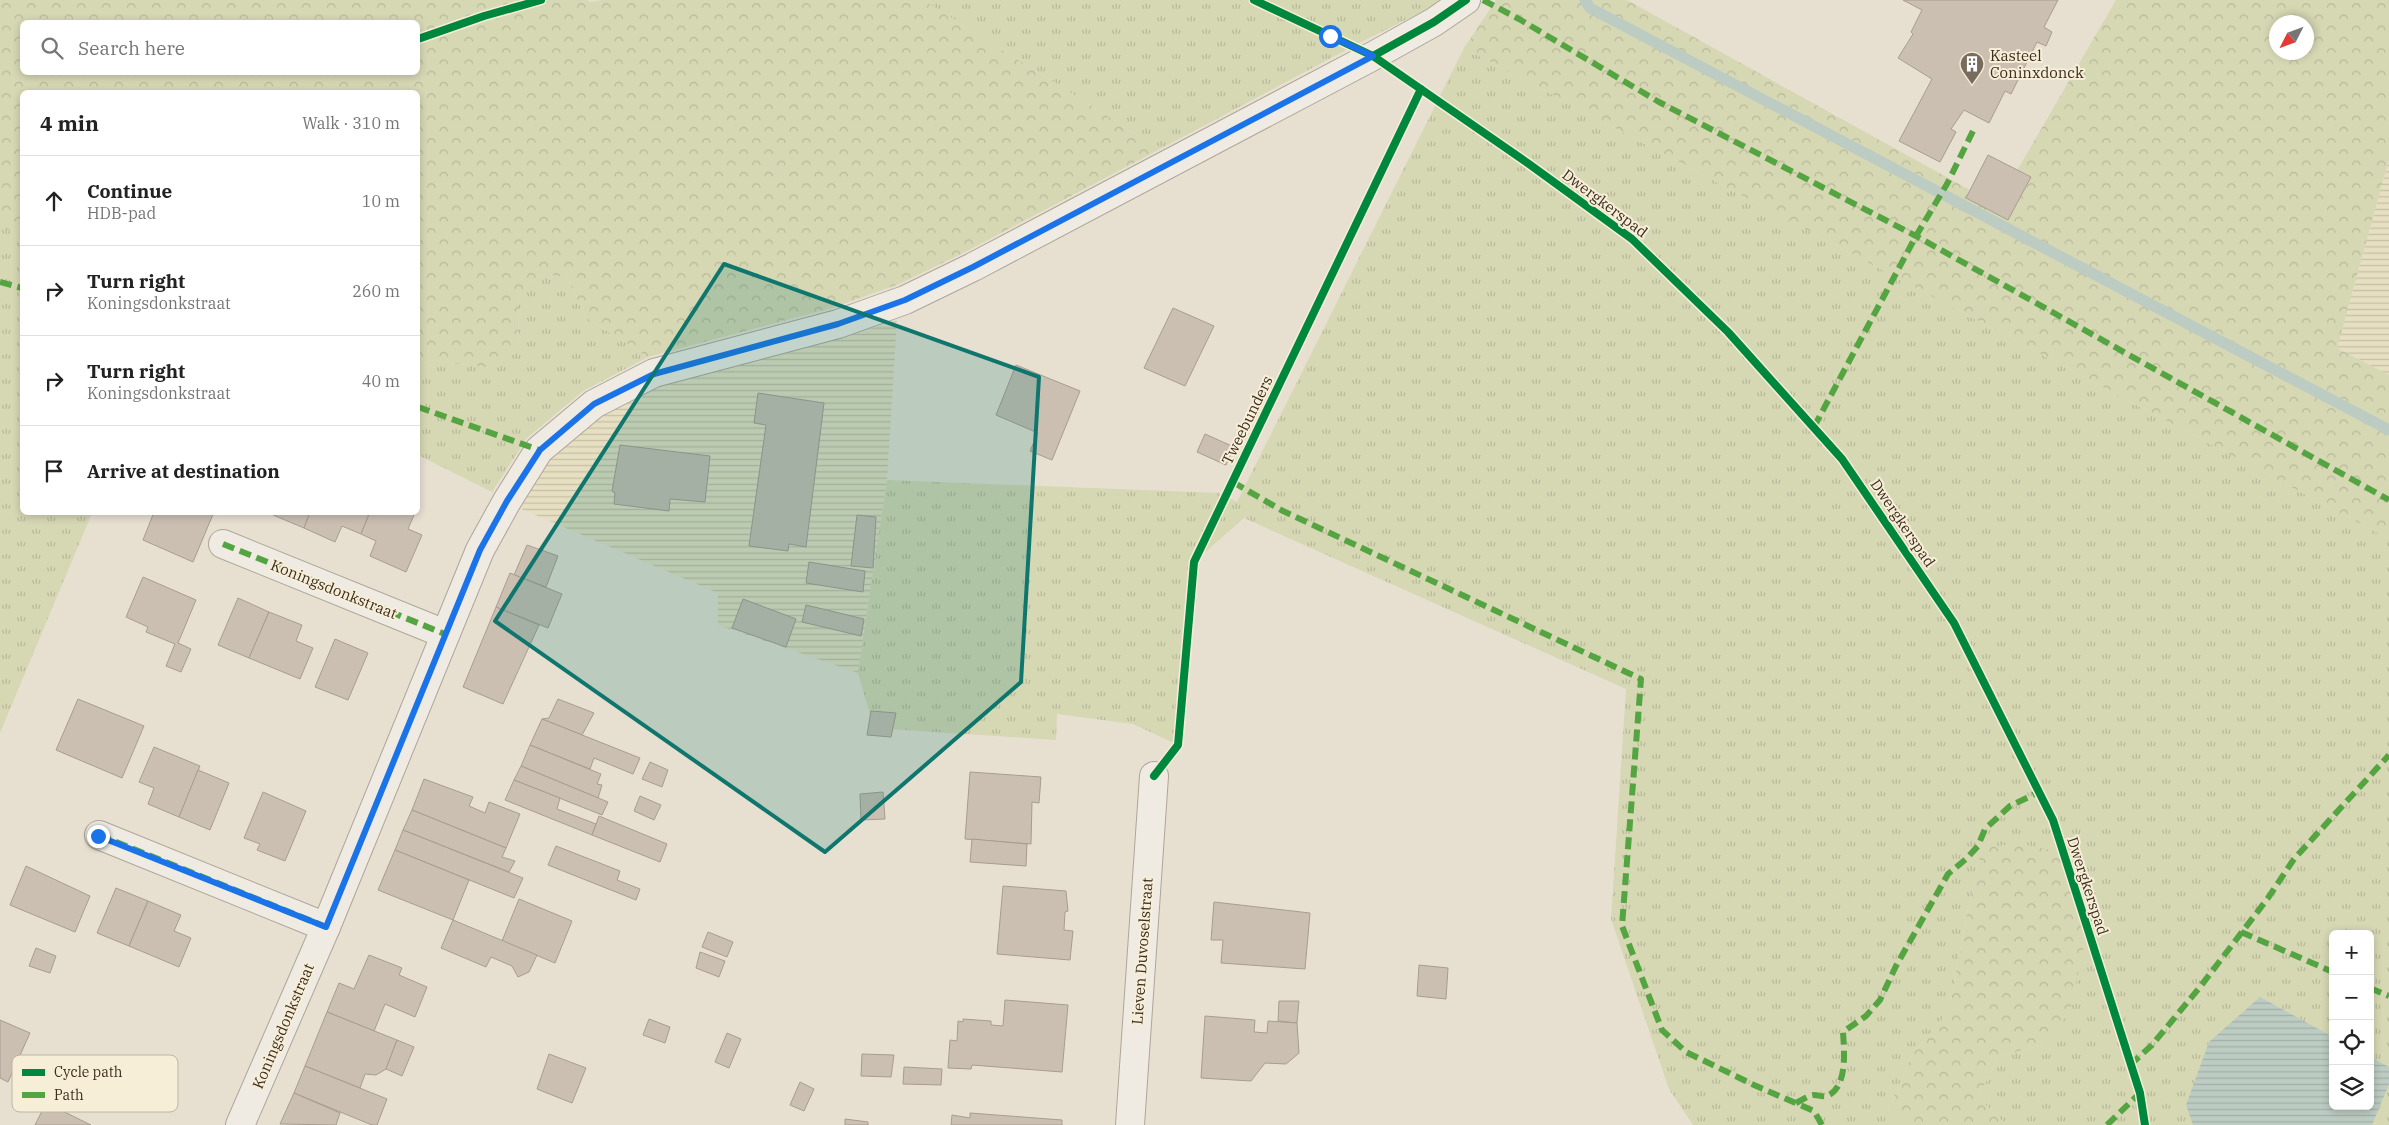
<!DOCTYPE html>
<html lang="en">
<head>
<meta charset="utf-8">
<style>
  body { margin:0; font-family:"IBM Plex Serif",serif; background:#f6f6f6; color:#222 }
  .controls { position:absolute; right:15px; bottom:15px; display:grid; overflow:hidden; border-radius:8px; box-shadow:0 2px 8px #0003 }
  .controls button { width:45px; height:45px; display:grid; place-items:center; padding:0; border:0; border-bottom:1px solid #e0e0e0; background:#fff; color:#222; font:25px sans-serif }
  .compass { position:absolute; left:2269px; top:15px; width:45px; height:45px; border-radius:50%; background:#fff; box-shadow:0 2px 8px #0003; rotate:228deg }
  .stop { position:absolute; width:15px; height:15px; margin:-11px; border:4px solid #1a73e8; border-radius:50%; background:#fff }
  .stop.end { background:#1a73e8; border-color:#fff; box-shadow:0 1px 5px #0008 }
  .list { margin:0; padding:0; list-style:none }
  h2 { display:flex; justify-content:space-between; align-items:center; height:65px; margin:0; padding:0 20px; font-size:21px }
  h2 small { font-size:16px; font-weight:400; color:#767676 }
  .list li { display:grid; grid-template-columns:32px 1fr auto; gap:15px; align-items:center; box-sizing:border-box; height:90px; padding:0 20px; border-top:1px solid #e0e0e0 }
  .list b { display:block; font-size:19px; white-space:nowrap }
  .list p { margin:0; font-size:16px; white-space:nowrap; color:#767676 }
  .list em { font-size:16px; font-style:normal; color:#767676 }
  .icon { flex:none; width:28px; height:28px; fill:none; stroke:currentColor; stroke-width:2; stroke-linecap:round; stroke-linejoin:round }
  .map { position:relative; flex:none; width:2389px; height:1125px; overflow:hidden }
  .search { position:absolute; background:#fff; box-shadow:0 2px 8px #0003; left:20px; top:20px; width:400px; height:55px; display:flex; align-items:center; gap:12px; box-sizing:border-box; padding:0 18px; border-radius:8px; color:#767676; font-size:19px }
  .panel { position:absolute; background:#fff; box-shadow:0 2px 8px #0003; left:20px; top:90px; width:400px; height:425px; border-radius:8px }
  .map>svg:first-child { display:block }
  .farmland { fill:url(#farmland-rules) }
  .grass { fill:url(#grass-tufts); fill-rule:evenodd }
  .forest { fill:url(#forest-crowns); fill-rule:evenodd }
  .water { fill:url(#water-rules) }
  .lines { fill:none; stroke-linecap:round; stroke-linejoin:round }
  .stream { stroke:#bcccc2; stroke-width:11 }
  .building { fill:#cbbfb2; stroke:#a89c90 }
  .street-casing { stroke:#ada599; stroke-width:30 }
  .street { stroke:#efebe3; stroke-width:28 }
  .quiet { stroke:#54a441; stroke-width:6; stroke-dasharray:12 6; stroke-linecap:butt }
  .cycleway-casing { stroke:#f7eed8; stroke-width:11 }
  .cycleway { stroke:#00873e; stroke-width:8 }
  .route { stroke:#1a73e8; stroke-width:6 }
  .marked { fill:#0f766e; fill-opacity:0.2; stroke:#0f766e; stroke-width:4; stroke-linejoin:round }
  .labels { text-anchor:middle; dominant-baseline:central; stroke-width:4; stroke-linejoin:round; paint-order:stroke }
  .poi-label { font-size:15px; fill:#3d2e20; stroke:#f7eed8; text-anchor:start }
  .street-label { font-size:15px; fill:#3d2e20; stroke:#f7eed8 }
  .key { fill:#f7eed8; stroke:#bfb4a1; stroke-width:1 }
  .key-label { font-size:14px; fill:#3d2e20 }
</style>
</head>
<body>
<div class="map">
<svg width="2389" height="1125" viewBox="0 0 2389 1125">
  <defs>
    <pattern id="farmland-rules" width="6" height="5" patternUnits="userSpaceOnUse" patternTransform="scale(1.25)"><rect width="6" height="5" fill="#e6dfc2"/><path d="M0 2.5h6" fill="none" stroke="#c6c0a6"/></pattern>
    <pattern id="grass-tufts" width="24" height="20" patternUnits="userSpaceOnUse" patternTransform="scale(1.25)"><rect width="24" height="20" fill="#d6d7b3"/><path d="M3 7l-1-3M5 7V3M7 7l1-3M15 17l-1-3M17 17v-4M19 17l1-3" fill="none" stroke="#b9b99a"/></pattern>
    <pattern id="forest-crowns" width="20" height="18" patternUnits="userSpaceOnUse" patternTransform="scale(1.25)"><rect width="20" height="18" fill="#d6d7b3"/><path d="M2 6a3 3 0 1 1 6 0M12 15a3 3 0 1 1 6 0" fill="none" stroke="#b9b99a"/></pattern>
    <pattern id="water-rules" width="6" height="5" patternUnits="userSpaceOnUse" patternTransform="scale(1.25)"><rect width="6" height="5" fill="#bcccc2"/><path d="M0 2.5h6" fill="none" stroke="#a2b0a6"/></pattern>
  </defs>
  <rect width="100%" height="100%" fill="#e7e0d1"/>
  <g class="farmland">
    <path d="M 2389,159 L 2389,375 L 2337,348 Z"/>
    <path d="M 897,320 L 887,480 L 858,673 L 718,625 L 718,593 L 519,508 L 550,459 L 602,416 L 659,387 L 842,338 Z"/>
  </g>
  <g class="grass">
    <path d="M 923,0 L 1446,0 L 1365,40 L 1160,149 Z"/>
    <path d="M 1464,48 L 2389,539 L 2389,1125 L 2006,1125 L 1978,1097 L 1999,1056 L 2043,1045 L 1982,848 L 1968,908 L 1949,1011 L 1912,1055 L 1888,1110 L 1907,1125 L 1693,1125 L 1669,1089 L 1611,919 L 1626,689 L 1244,518 L 1194,562 L 1178,745 L 1133,724 L 1057,714 L 1056,740 L 874,728 L 858,673 L 887,480 L 1219,493 L 1237,502 ZM 2333,934 L 2370,934 L 2370,1106 L 2333,1106 Z"/>
    <path d="M 0,226 L 22,236 L 22,512 L 92,513 L 0,733 Z"/>
    <path d="M 545,273 L 568,278 L 585,317 L 648,357 L 583,391 L 527,438 L 492,492 L 418,455 L 418,359 L 491,368 L 519,341 L 518,304 L 528,283 Z"/>
  </g>
  <g class="forest">
    <path d="M 0,0 L 587,0 L 590,2 L 602,0 L 923,0 L 1160,149 L 965,252 L 899,284 L 832,308 L 648,357 L 585,317 L 568,278 L 545,273 L 528,283 L 518,304 L 519,341 L 491,368 L 418,359 L 418,92 L 22,92 L 22,236 L 0,226 ZM 22,22 L 418,22 L 418,72 L 22,72 Z"/>
    <path d="M 1496,0 L 1627,0 L 1997,205 L 2116,0 L 2389,0 L 2389,159 L 2337,348 L 2389,375 L 2389,539 L 1464,48 ZM 2276,22 L 2306,22 L 2306,52 L 2276,52 Z"/>
    <path d="M 2019,843 L 2083,858 L 2088,927 L 2070,1012 L 2043,1045 L 1999,1056 L 1978,1097 L 2006,1125 L 1907,1125 L 1888,1110 L 1912,1055 L 1949,1011 L 1968,908 L 1982,848 Z"/>
  </g>
  <path class="water" d="M 2260,997 L 2333,1037 L 2333,1106 L 2370,1106 L 2370,1057 L 2389,1067 L 2389,1084 L 2372,1125 L 2193,1125 L 2186,1105 L 2209,1042 Z"/>
  <g class="lines">
    <path class="stream" d="M 1585,0 L 1590,8 L 2389,430"/>
  </g>
  <g class="building">
    <path d="M 1903,0 L 2058,0 L 2044,27 L 2052,32 L 2046,46 L 2037,42 L 2011,94 L 2005,91 L 1989,123 L 1964,110 L 1951,129 L 1956,132 L 1940,162 L 1899,141 L 1932,79 L 1898,58 L 1913,34 L 1911,32 L 1922,10 Z"/>
    <path d="M 1988,155 L 2031,177 L 2008,220 L 1966,198 Z"/>
    <path d="M 1173,308 L 1214,326 L 1185,386 L 1144,368 Z"/>
    <path d="M 1016,365 L 1080,391 L 1052,460 L 1030,451 L 1038,433 L 996,415 Z"/>
    <path d="M 758,393 L 824,403 L 806,547 L 789,544 L 788,551 L 749,546 L 766,425 L 754,423 Z"/>
    <path d="M 1205,434 L 1234,447 L 1226,465 L 1197,452 Z"/>
    <path d="M 620,445 L 710,456 L 705,502 L 670,499 L 669,511 L 614,504 L 615,493 L 612,491 Z"/>
    <path d="M 154,512 L 214,512 L 193,562 L 143,540 Z"/>
    <path d="M 274,512 L 310,512 L 304,528 L 273,515 Z"/>
    <path d="M 310,512 L 370,512 L 361,534 L 342,526 L 335,542 L 304,528 Z"/>
    <path d="M 370,512 L 409,512 L 414,515 L 408,529 L 422,535 L 406,572 L 370,556 L 376,541 L 361,534 Z"/>
    <path d="M 857,515 L 876,517 L 873,568 L 851,566 Z"/>
    <path d="M 527,545 L 558,556 L 546,587 L 514,575 Z"/>
    <path d="M 809,562 L 865,571 L 863,592 L 806,583 Z"/>
    <path d="M 510,573 L 562,594 L 548,628 L 496,607 Z"/>
    <path d="M 143,577 L 196,600 L 178,643 L 191,649 L 181,672 L 166,666 L 175,644 L 146,632 L 148,627 L 126,617 Z"/>
    <path d="M 238,598 L 269,612 L 249,658 L 218,645 Z"/>
    <path d="M 743,599 L 796,619 L 786,647 L 732,628 Z"/>
    <path d="M 806,605 L 864,619 L 861,636 L 802,622 Z"/>
    <path d="M 496,607 L 539,625 L 503,704 L 463,687 Z"/>
    <path d="M 269,612 L 302,625 L 296,641 L 313,648 L 300,679 L 249,658 Z"/>
    <path d="M 335,639 L 368,653 L 348,700 L 315,687 Z"/>
    <path d="M 78,699 L 144,726 L 122,778 L 56,750 Z"/>
    <path d="M 558,699 L 594,713 L 582,735 L 542,719 L 549,718 Z"/>
    <path d="M 871,711 L 896,713 L 891,737 L 867,735 Z"/>
    <path d="M 542,719 L 640,758 L 633,774 L 594,758 L 590,769 L 530,745 Z"/>
    <path d="M 530,745 L 601,774 L 597,784 L 602,785 L 598,798 L 521,766 Z"/>
    <path d="M 154,747 L 200,766 L 179,817 L 148,804 L 154,788 L 139,782 Z"/>
    <path d="M 650,762 L 668,770 L 662,787 L 642,779 Z"/>
    <path d="M 521,766 L 608,802 L 602,815 L 514,780 Z"/>
    <path d="M 198,770 L 229,783 L 210,830 L 179,817 Z"/>
    <path d="M 970,772 L 1041,777 L 1039,803 L 1032,802 L 1031,844 L 965,839 Z"/>
    <path d="M 424,779 L 473,797 L 469,806 L 485,813 L 489,802 L 520,814 L 506,848 L 412,810 Z"/>
    <path d="M 514,780 L 560,798 L 557,809 L 596,824 L 592,835 L 505,800 Z"/>
    <path d="M 263,792 L 306,811 L 285,861 L 257,850 L 260,844 L 244,838 Z"/>
    <path d="M 883,792 L 885,819 L 861,820 L 860,794 Z"/>
    <path d="M 640,796 L 661,805 L 654,820 L 634,811 Z"/>
    <path d="M 412,810 L 506,848 L 502,857 L 515,861 L 509,872 L 403,830 Z"/>
    <path d="M 599,816 L 667,844 L 660,862 L 592,835 Z"/>
    <path d="M 403,830 L 523,878 L 514,898 L 395,850 Z"/>
    <path d="M 972,839 L 1027,844 L 1026,866 L 970,862 Z"/>
    <path d="M 556,846 L 620,871 L 617,880 L 640,889 L 636,900 L 548,865 Z"/>
    <path d="M 395,850 L 469,880 L 453,920 L 378,890 Z"/>
    <path d="M 26,866 L 90,896 L 75,932 L 10,905 Z"/>
    <path d="M 1003,886 L 1066,891 L 1068,911 L 1065,912 L 1064,930 L 1073,931 L 1070,960 L 997,954 Z"/>
    <path d="M 116,888 L 148,901 L 129,946 L 97,933 Z"/>
    <path d="M 519,899 L 572,921 L 555,963 L 502,941 Z"/>
    <path d="M 148,901 L 181,915 L 174,931 L 191,938 L 179,967 L 129,946 Z"/>
    <path d="M 1214,902 L 1310,913 L 1305,969 L 1221,963 L 1223,940 L 1211,940 Z"/>
    <path d="M 453,920 L 537,955 L 529,972 L 518,977 L 512,966 L 491,957 L 486,967 L 441,948 Z"/>
    <path d="M 708,932 L 733,942 L 727,957 L 702,947 Z"/>
    <path d="M 36,948 L 56,956 L 50,973 L 29,966 Z"/>
    <path d="M 700,952 L 725,961 L 719,977 L 696,968 Z"/>
    <path d="M 369,955 L 402,968 L 399,975 L 427,987 L 415,1017 L 385,1004 L 374,1031 L 327,1012 L 339,983 L 354,989 Z"/>
    <path d="M 1419,965 L 1448,968 L 1446,999 L 1417,996 Z"/>
    <path d="M 1005,1000 L 1068,1005 L 1062,1072 L 972,1065 L 971,1069 L 948,1068 L 950,1040 L 957,1041 L 958,1021 L 963,1022 L 963,1019 L 991,1021 L 991,1025 L 1003,1026 Z"/>
    <path d="M 1279,1001 L 1299,1001 L 1297,1023 L 1278,1021 Z"/>
    <path d="M 327,1012 L 397,1040 L 386,1069 L 376,1075 L 365,1074 L 360,1088 L 305,1066 Z"/>
    <path d="M 1205,1016 L 1255,1020 L 1254,1032 L 1267,1033 L 1268,1021 L 1297,1023 L 1299,1053 L 1286,1064 L 1265,1063 L 1251,1081 L 1201,1078 Z"/>
    <path d="M 649,1019 L 670,1027 L 665,1043 L 643,1035 Z"/>
    <path d="M 0,1020 L 30,1033 L 8,1082 L 0,1078 Z"/>
    <path d="M 727,1033 L 741,1039 L 729,1068 L 715,1062 Z"/>
    <path d="M 397,1040 L 414,1047 L 402,1076 L 386,1069 Z"/>
    <path d="M 549,1054 L 586,1068 L 572,1103 L 537,1089 Z"/>
    <path d="M 862,1054 L 894,1055 L 891,1077 L 861,1076 Z"/>
    <path d="M 305,1066 L 387,1099 L 377,1125 L 372,1125 L 294,1093 Z"/>
    <path d="M 904,1067 L 942,1069 L 941,1085 L 903,1084 Z"/>
    <path d="M 800,1082 L 814,1089 L 804,1111 L 790,1105 Z"/>
    <path d="M 294,1093 L 340,1113 L 336,1125 L 280,1124 Z"/>
    <path d="M 46,1103 L 91,1125 L 35,1125 Z"/>
    <path d="M 970,1113 L 1062,1120 L 1062,1125 L 951,1125 L 952,1115 L 970,1118 Z"/>
    <path d="M 845,1119 L 868,1122 L 868,1125 L 845,1125 Z"/>
  </g>
  <g class="lines">
    <defs>
      <g id="street">
        <path d="M 223,544 L 445,634"/>
        <path d="M 99,835 L 326,927"/>
        <path d="M 240,1125 L 326,927 L 480,550 L 507,501 L 539,450 L 594,404 L 654,373 L 838,324 L 905,300 L 973,267 L 1373,56 L 1434,22 L 1466,0"/>
        <path d="M 1130,1125 L 1154,776"/>
      </g>
    </defs>
    <use href="#street" class="street-casing"/>
    <use href="#street" class="street"/>
    <g class="quiet">
      <path d="M 1483,0 L 1519,19 L 1659,102 L 1916,236 L 2389,500"/>
      <path d="M 0,282 L 22,288"/>
      <path d="M 418,407 L 539,450"/>
      <path d="M 1814,427 L 1916,236 L 1947,184 L 1973,131"/>
      <path d="M 1233,482 L 1281,510 L 1641,679 L 1622,926 L 1662,1030 L 1686,1052 L 1754,1085 L 1814,1111 L 1822,1125"/>
      <path d="M 223,544 L 445,634"/>
      <path d="M 99,835 L 326,927"/>
      <path d="M 2241,932 L 2333,972"/>
      <path d="M 2370,988 L 2389,996"/>
      <path d="M 2130,1065 L 2152,1045 L 2200,987 L 2268,898 L 2294,859 L 2389,755"/>
      <path d="M 1796,1103 C 1801,1101 1808,1095 1814,1095 C 1819,1095 1823,1098 1829,1095 C 1848,1085 1844,1049 1843,1032 L 1866,1016 L 1880,1000 L 1896,966 L 1948,874 L 1966,859 L 1978,846 L 1985,829 L 2010,806 L 2039,792"/>
      <path d="M 2107,1125 L 2140,1093"/>
    </g>
    <defs>
      <g id="cycleway">
        <path d="M 1254,0 L 1373,56 L 1529,164 L 1632,239 L 1728,332 L 1842,459 L 1954,623 L 2053,820 L 2140,1093 L 2145,1125"/>
        <path d="M 418,39 L 484,16 L 541,0"/>
        <path d="M 1373,56 L 1434,22 L 1466,0"/>
        <path d="M 1154,776 L 1178,745 L 1194,562 L 1421,89"/>
      </g>
    </defs>
    <use href="#cycleway" class="cycleway-casing"/>
    <use href="#cycleway" class="cycleway"/>
  </g>
  <g class="lines">
    <path class="route" d="M 98,836 L 326,927 L 480,550 L 507,501 L 540,450 L 594,404 L 654,374 L 838,324 L 905,300 L 973,267 L 1373,56 L 1330,36"/>
  </g>
  <path class="marked" d="M 724,264 L 1039,377 L 1021,682 L 825,852 L 495,621 Z"/>
  <defs>
    <symbol id="building-pin" viewBox="-11 -11 22 30"><path d="M0 17L-7.5 6A9.5 9.5 0 1 1 7.5 6Z" fill="#786c5e" stroke="#f7eed8"/><path d="M-4-6H4V6H1V3H-1V6H-4ZM-2.5-4.3h1.7v1.8h-1.7ZM.8-4.3h1.7v1.8H.8ZM-2.5-1h1.7V.8h-1.7ZM.8-1h1.7V.8H.8Z" fill="#fff"/></symbol>
  </defs>
  <g fill-rule="evenodd">
    <use href="#building-pin" x="1958" y="50" width="28" height="38"/>
  </g>
  <g class="labels">
    <g class="poi-label">
      <text x="1990" y="55">Kasteel<tspan x="1990" dy="17">Coninxdonck</tspan></text>
    </g>
    <g class="street-label">
      <text transform="translate(1605 203) rotate(37)">Dwergkerspad</text>
      <text transform="translate(1247 420) rotate(-64)">Tweebunders</text>
      <text transform="translate(1903 523) rotate(56)">Dwergkerspad</text>
      <text transform="translate(334 589) rotate(22)">Koningsdonkstraat</text>
      <text transform="translate(2088 886) rotate(72)">Dwergkerspad</text>
      <text transform="translate(1142 951) rotate(-86)">Lieven Duvoselstraat</text>
      <text transform="translate(283 1026) rotate(-67)">Koningsdonkstraat</text>
    </g>
  </g>
  <rect x="12" y="1055" width="166" height="57" rx="8" class="key"/>
  <rect x="22" y="1069" width="23" height="7" fill="#00873e"/>
  <rect x="22" y="1092" width="23" height="6" fill="#54a441"/>
  <g class="key-label">
    <text x="54" y="1077">Cycle path</text>
    <text x="54" y="1100">Path</text>
  </g>
</svg>
<div class="controls">
<button>+</button>
<button>−</button>
<button><svg class="icon" aria-label="locate" viewBox="0 0 24 24"><circle cx="12" cy="12" r="6"/><path d="M12 2v4M12 18v4M2 12h4M18 12h4"/></svg></button>
<button><svg class="icon" aria-label="layers" viewBox="0 0 24 24"><path d="M12 4l9 5-9 5-9-5zM3 14l9 5 9-5"/></svg></button>
</div>
<svg class="compass" viewBox="-18 -18 36 36"><path d="M0-13l5 13h-10z" fill="#e53935"/><path d="M0 13l5-13h-10z" fill="#767676"/></svg>
<div class="stop" style="left:1330px;top:36px"></div>
<div class="stop end" style="left:98px;top:836px"></div>
<div class="search"><svg class="icon" aria-label="search" viewBox="0 0 24 24"><circle cx="10" cy="10" r="6"/><path d="M15 15l6 6"/></svg>Search here</div>
<section class="panel">
<h2>4 min<small>Walk · 310 m</small></h2>
<ul class="list">
<li><svg class="icon" aria-label="ahead" viewBox="0 0 24 24"><path d="M12 20V5M6 11l6-6 6 6"/></svg><div><b>Continue</b><p>HDB-pad</p></div><em>10 m</em></li>
<li><svg class="icon" aria-label="right" viewBox="0 0 24 24"><path d="M7 20v-9h11M14 6l5 5-5 5"/></svg><div><b>Turn right</b><p>Koningsdonkstraat</p></div><em>260 m</em></li>
<li><svg class="icon" aria-label="right" viewBox="0 0 24 24"><path d="M7 20v-9h11M14 6l5 5-5 5"/></svg><div><b>Turn right</b><p>Koningsdonkstraat</p></div><em>40 m</em></li>
<li><svg class="icon" aria-label="arrive" viewBox="0 0 24 24"><path d="M6 21V4h12l-3 4 3 4H6"/></svg><div><b>Arrive at destination</b></div></li>
</ul>
</section>
</div>
</body>
</html>
